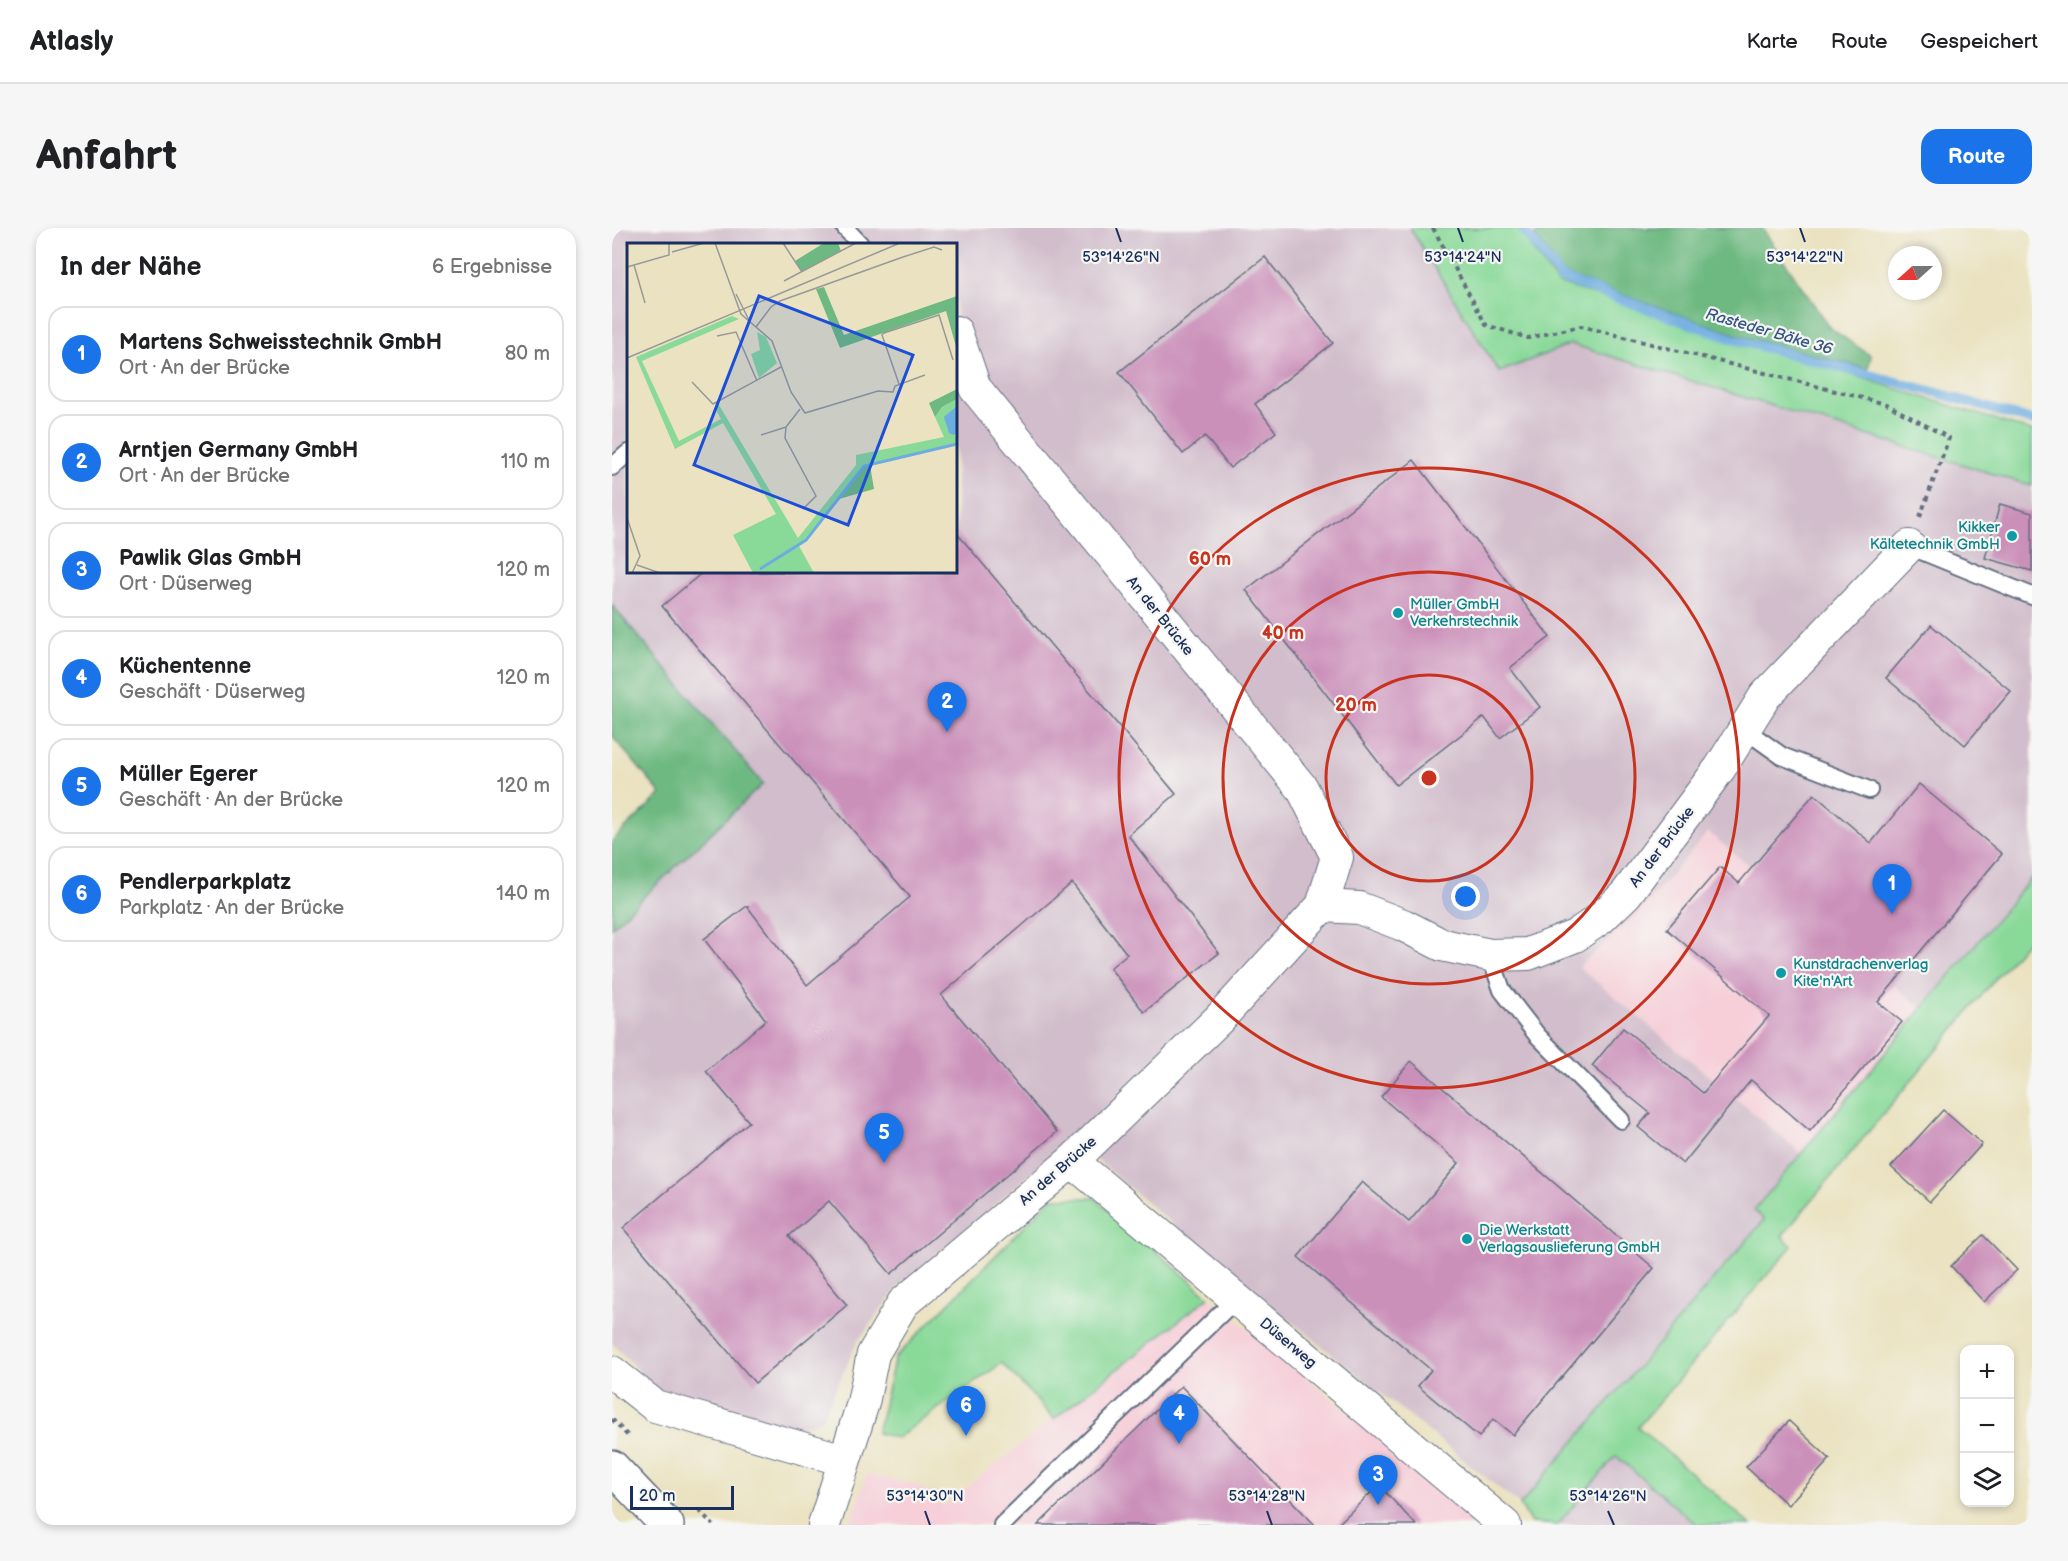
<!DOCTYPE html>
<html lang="de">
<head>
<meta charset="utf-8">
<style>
  body { margin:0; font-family:"Balsamiq Sans",sans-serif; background:#f6f6f6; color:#202124 }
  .controls { position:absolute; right:18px; bottom:18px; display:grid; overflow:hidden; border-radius:12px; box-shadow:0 3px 9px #0003 }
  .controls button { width:54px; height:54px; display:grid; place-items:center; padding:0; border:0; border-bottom:2px solid #e0e0e0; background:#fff; color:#202124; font:30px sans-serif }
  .compass { position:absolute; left:1276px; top:18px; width:54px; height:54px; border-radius:50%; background:#fff; box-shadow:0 3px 9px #0003; rotate:249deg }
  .scale { position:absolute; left:18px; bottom:15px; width:104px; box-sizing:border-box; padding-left:6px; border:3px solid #1b2f5e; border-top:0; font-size:16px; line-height:21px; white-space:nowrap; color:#1b2f5e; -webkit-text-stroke:4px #f6f6f2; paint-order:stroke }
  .you { position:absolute; left:854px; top:669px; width:21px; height:21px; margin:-15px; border:4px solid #fff; border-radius:50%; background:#1a73e8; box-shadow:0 0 0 9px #1a73e833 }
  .badge { display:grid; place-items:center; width:39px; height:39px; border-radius:50%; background:#1a73e8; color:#fff; font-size:20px; font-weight:700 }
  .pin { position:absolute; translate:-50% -50px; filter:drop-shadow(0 2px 3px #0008) }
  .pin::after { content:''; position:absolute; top:32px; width:21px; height:18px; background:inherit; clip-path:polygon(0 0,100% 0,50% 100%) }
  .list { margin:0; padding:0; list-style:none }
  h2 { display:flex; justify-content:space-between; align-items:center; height:78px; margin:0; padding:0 24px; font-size:26px }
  h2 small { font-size:20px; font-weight:400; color:#757577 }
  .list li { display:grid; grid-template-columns:39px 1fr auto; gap:18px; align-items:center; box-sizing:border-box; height:96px; margin:0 12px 12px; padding:0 12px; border:2px solid #e0e0e0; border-radius:18px }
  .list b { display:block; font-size:22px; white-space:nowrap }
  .list p { margin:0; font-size:20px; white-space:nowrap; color:#757577 }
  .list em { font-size:20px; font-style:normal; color:#757577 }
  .icon { flex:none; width:33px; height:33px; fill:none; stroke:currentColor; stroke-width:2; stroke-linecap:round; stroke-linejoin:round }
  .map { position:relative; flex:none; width:1420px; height:1297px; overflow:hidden; border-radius:18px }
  header { display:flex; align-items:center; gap:36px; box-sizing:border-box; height:84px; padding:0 30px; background:#fff; border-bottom:2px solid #e0e0e0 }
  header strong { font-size:28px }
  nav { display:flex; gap:33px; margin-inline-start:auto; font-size:21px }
  .intro { display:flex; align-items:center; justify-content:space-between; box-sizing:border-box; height:144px; padding:0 36px }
  h1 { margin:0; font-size:42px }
  .button { padding:15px 27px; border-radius:18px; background:#1a73e8; color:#fff; font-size:21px; font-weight:700 }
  main { display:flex; gap:36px; padding:0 36px }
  aside { flex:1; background:#fff; border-radius:18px; box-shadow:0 3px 9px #0003 }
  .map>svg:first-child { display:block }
  .built { fill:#f6cfd9 }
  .industrial { fill:#d1bdcb; fill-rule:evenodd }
  .green { fill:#89d999; stroke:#52847c; stroke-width:1.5 }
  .forest { fill:#6eb981; stroke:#447470; stroke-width:1.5 }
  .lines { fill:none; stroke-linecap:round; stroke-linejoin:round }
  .stream { stroke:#6dace0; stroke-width:10 }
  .building { fill:#cb90ba }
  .service-casing { stroke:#636e80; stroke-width:20 }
  .minor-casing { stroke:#636e80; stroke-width:34 }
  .secondary-casing { stroke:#636e80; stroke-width:36 }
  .path { stroke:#636e80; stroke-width:4; stroke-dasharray:4.5 4.5; stroke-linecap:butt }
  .service { stroke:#fff; stroke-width:16 }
  .minor { stroke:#fff; stroke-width:32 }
  .secondary { stroke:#fff; stroke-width:33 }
  .ticks { fill:none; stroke:#1b2f5e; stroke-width:2 }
  .ring { fill:none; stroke:#c8321e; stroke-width:3 }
  .culture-dot { fill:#0f9aa8; stroke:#f6f6f2; stroke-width:2 }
  .labels { text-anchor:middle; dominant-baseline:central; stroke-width:4.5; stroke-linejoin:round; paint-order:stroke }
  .culture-label { font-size:15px; fill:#0d838f; stroke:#f6f6f2; text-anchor:start }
  .street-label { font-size:15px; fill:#1b2f5e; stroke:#f6f6f2 }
  .water-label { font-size:16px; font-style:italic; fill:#345485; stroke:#f6f6f2 }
  .inset-river { fill:none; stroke:#6dace0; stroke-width:3 }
  .inset-road { fill:none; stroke:#979a99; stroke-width:1.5 }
  .view { fill:#1d4ed8; fill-opacity:0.15; stroke:#1d4ed8; stroke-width:3 }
  .inset-edge { fill:none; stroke:#1b2f5e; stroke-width:3 }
  .ticks-label { font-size:15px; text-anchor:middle; fill:#1b2f5e; stroke:#f6f6f2; stroke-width:4.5; stroke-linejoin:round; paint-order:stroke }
  .centre { fill:#c8321e; stroke:#f6f6f2; stroke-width:3 }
  .ring-label { font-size:18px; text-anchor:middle; font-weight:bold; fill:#c8321e; stroke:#f6f6f2; stroke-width:4.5; stroke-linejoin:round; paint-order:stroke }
</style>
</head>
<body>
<header>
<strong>Atlasly</strong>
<nav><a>Karte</a><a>Route</a><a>Gespeichert</a></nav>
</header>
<div class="intro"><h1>Anfahrt</h1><a class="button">Route</a></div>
<main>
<aside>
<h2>In der Nähe<small>6 Ergebnisse</small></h2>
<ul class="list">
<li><span class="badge">1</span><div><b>Martens Schweisstechnik GmbH</b><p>Ort · An der Brücke</p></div><em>80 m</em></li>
<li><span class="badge">2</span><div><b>Arntjen Germany GmbH</b><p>Ort · An der Brücke</p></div><em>110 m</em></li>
<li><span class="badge">3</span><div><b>Pawlik Glas GmbH</b><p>Ort · Düserweg</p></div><em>120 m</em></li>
<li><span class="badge">4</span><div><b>Küchentenne</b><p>Geschäft · Düserweg</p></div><em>120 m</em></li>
<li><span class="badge">5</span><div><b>Müller Egerer</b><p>Geschäft · An der Brücke</p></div><em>120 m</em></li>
<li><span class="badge">6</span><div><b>Pendlerparkplatz</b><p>Parkplatz · An der Brücke</p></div><em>140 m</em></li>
</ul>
</aside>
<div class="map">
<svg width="1420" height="1297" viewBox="0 0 1420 1297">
  <rect width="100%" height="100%" fill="#f6f6f2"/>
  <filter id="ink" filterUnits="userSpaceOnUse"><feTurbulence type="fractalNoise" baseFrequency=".0167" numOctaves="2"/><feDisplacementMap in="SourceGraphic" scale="12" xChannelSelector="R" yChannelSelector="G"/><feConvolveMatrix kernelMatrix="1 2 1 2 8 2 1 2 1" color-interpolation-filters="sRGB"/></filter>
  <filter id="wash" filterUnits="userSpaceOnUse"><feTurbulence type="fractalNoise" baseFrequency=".008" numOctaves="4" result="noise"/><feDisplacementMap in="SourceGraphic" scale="24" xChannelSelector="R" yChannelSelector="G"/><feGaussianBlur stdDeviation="1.35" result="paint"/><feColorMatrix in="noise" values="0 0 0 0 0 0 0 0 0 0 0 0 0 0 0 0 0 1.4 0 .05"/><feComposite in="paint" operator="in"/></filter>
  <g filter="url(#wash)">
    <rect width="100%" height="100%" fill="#eae2c0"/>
    <g class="built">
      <path d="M 1096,604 L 1310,780 L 1189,925 L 967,739 L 1030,681 Z"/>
      <path d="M 597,1069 L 872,1297 L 238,1297 L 254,1247 L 304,1256 L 331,1278 Z"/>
    </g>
    <g class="industrial">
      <path d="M 0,0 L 798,0 L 887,143 L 959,116 L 1420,258 L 1420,649 L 1310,780 L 1096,604 L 1030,681 L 967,739 L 1189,925 L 1142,982 L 1153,991 L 908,1277 L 604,1033 L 460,911 L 285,1060 L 246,1113 L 209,1192 L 173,1205 L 46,1164 L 0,1115 L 0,699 L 151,556 L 0,377 ZM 16,16 L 344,16 L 344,344 L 16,344 Z"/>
      <path d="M 1004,1228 L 1085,1297 L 945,1297 Z"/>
    </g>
    <g class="green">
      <path d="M 798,0 L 905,0 L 945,55 L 1420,203 L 1420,258 L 959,116 L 887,144 Z"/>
      <path d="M 1420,649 L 1420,707 L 1170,1008 L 1180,1018 L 1026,1199 L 1139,1297 L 1085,1297 L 1004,1228 L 945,1297 L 919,1295 L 908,1277 L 1152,992 L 1142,982 Z"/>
      <path d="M 440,970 L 482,970 L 597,1069 L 442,1191 L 390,1135 L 285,1210 L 265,1205 L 283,1130 Z"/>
    </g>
    <g class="forest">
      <path d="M 935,0 L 1150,0 L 1217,99 L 1259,128 L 1256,141 L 1125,107 L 951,46 L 922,7 Z"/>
      <path d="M 0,377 L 151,556 L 0,699 L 0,613 L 49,566 L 0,508 Z"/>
    </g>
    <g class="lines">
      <path class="stream" d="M 910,0 L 949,50 L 1121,111 L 1326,165 L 1420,193"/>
    </g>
    <g id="blocks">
      <g class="building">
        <path d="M 653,29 L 721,115 L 643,176 L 664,204 L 618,240 L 593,208 L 571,226 L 507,144 Z"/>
        <path d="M 802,232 L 938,409 L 898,440 L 928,479 L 888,510 L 872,489 L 784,557 L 634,362 Z"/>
        <path d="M 1388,276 L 1420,285 L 1420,343 L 1373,330 Z"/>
        <path d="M 344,304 L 564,566 L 516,607 L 607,725 L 532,784 L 498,740 L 515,726 L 460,655 L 329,767 L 445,904 L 279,1046 L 217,973 L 177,1008 L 235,1077 L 143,1155 L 11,1000 L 137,894 L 94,843 L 154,792 L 92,711 L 135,678 L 195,757 L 298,669 L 50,378 L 91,344 L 344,344 Z"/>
        <path d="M 1319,397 L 1399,463 L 1353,517 L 1274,450 Z"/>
        <path d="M 1307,556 L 1390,626 L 1266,774 L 1290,794 L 1198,903 L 1139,852 L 1071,936 L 1026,899 L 1038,885 L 980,838 L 1011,800 L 1091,865 L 1157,788 L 1055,701 L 1108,639 L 1127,655 L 1202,566 L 1259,615 Z"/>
        <path d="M 799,833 L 1042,1040 L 901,1207 L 881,1191 L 867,1209 L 806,1158 L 819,1142 L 686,1029 L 750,954 L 797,994 L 847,935 L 769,869 Z"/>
        <path d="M 1331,882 L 1370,916 L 1318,974 L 1279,939 Z"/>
        <path d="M 1371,1007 L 1405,1042 L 1372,1074 L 1339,1038 Z"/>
        <path d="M 569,1158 L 703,1297 L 426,1297 Z"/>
        <path d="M 1177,1193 L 1218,1231 L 1176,1277 L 1134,1239 Z"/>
        <path d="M 767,1257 L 804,1297 L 725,1297 Z"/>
      </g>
    </g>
  </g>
  <g filter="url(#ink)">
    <use href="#blocks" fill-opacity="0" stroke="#636e80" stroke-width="1.5"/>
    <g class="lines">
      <defs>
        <g id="service">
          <path d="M 233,0 L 248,16"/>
          <path d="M 0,239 L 16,225"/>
          <path d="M 1297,318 L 1420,368"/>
          <path d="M 1132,501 L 1170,528 L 1257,562"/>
          <path d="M 878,727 L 890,762 L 925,807 L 1009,892"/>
          <path d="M 390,1297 L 624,1071"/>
        </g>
        <g id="minor">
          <path d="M 710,678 L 747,680 L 791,697 L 830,717 L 878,727 L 916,726 L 963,708 L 989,690 L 1014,666 L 1108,540 L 1153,468 L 1297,318"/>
          <path d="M 460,933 L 893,1297"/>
          <path d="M 0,1144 L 43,1178 L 232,1232"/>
          <path d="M 212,1297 L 251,1175 L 261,1126 L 291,1075 L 460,933 L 607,791 L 710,678 L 725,629 L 690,560 L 363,160 L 344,104"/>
        </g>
        <path id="secondary" d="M 0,1239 L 55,1297"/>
      </defs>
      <use href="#service" class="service-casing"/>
      <use href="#minor" class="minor-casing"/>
      <use href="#secondary" class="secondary-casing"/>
      <g class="path">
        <path d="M 821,0 L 874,97 L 916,110 L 969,98 L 1274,176 L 1337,210 L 1308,289"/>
        <path d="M 0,1191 L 16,1208"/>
        <path d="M 87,1282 L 101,1297"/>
      </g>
      <use href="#service" class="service"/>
      <use href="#minor" class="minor"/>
      <use href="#secondary" class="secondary"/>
    </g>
  </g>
  <path class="ticks" d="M 504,0 L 509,14M 846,0 L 851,14M 1188,0 L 1193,14M 313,1283 L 318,1297M 655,1283 L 660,1297M 996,1283 L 1002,1297"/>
  <g class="ring">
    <circle cx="817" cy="550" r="103"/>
    <circle cx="817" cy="550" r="206"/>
    <circle cx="817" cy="550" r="310"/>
  </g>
  <g class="culture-dot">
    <circle cx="1400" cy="308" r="6"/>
    <circle cx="786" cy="385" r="6"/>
    <circle cx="1169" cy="745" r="6"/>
    <circle cx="855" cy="1011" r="6"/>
  </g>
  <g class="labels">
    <g class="culture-label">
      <text x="1388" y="299" text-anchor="end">Kikker<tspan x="1388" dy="17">Kältetechnik GmbH</tspan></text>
      <text x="798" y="376">Müller GmbH<tspan x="798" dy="17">Verkehrstechnik</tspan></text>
      <text x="1181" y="736">Kunstdrachenverlag<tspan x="1181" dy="17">Kite'n'Art</tspan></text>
      <text x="867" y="1002">Die Werkstatt<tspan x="867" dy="17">Verlagsauslieferung GmbH</tspan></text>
    </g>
    <g class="street-label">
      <text transform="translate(548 388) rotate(51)">An der Brücke</text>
      <text transform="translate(1050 619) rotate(-53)">An der Brücke</text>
      <text transform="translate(446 943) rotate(-41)">An der Brücke</text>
      <text transform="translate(676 1115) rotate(40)">Düserweg</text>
    </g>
    <g class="water-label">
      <text transform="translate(1157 104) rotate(16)">Rasteder Bäke 36</text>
    </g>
  </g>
  <g transform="translate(15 15)">
    <rect width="330" height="330" fill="#eae2c0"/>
    <path d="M 105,73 L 112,76 L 15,118 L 52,198 L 94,176 L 88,165 L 92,162 L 171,295 L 229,222 L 229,212 L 317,194 L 308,174 L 315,164 L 330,156 L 330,200 L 237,223 L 172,303 L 187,330 L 126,330 L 106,292 L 149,271 L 96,180 L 48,206 L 9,114 ZM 130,89 L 139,94 L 150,120 L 132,135 L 124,111 L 133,107 Z" fill="#89d999"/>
    <path d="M 197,0 L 211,0 L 214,8 L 175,29 L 168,18 ZM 197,44 L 217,92 L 330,53 L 330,107 L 319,68 L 213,105 L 189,46 ZM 330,146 L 330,156 L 315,164 L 308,174 L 302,160 ZM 243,222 L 247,246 L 212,256 L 237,224 Z" fill="#6eb981"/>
    <path d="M 330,163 L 330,190 L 326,192 L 322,190 L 317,174 Z" fill="#6dace0"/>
    <path class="inset-river" d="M 133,326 L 179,297 L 237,223 L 330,201"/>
    <path class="inset-road" d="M 88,0 L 114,71 L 145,98 L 164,149 L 178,170 L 251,148 L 266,149 L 268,143 L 298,132M 156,0 L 175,29M 45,9 L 77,0M 7,22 L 18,60M 0,24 L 42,12 L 42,0M 157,38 L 229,0M 109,51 L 123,79M 129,84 L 144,64 L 153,58 L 276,14 L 307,4 L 315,7M 90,93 L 109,89 L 130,138M 0,115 L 273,0M 65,139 L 86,161 L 154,124M 272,141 L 255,92 L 257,90 L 312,72 L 326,117M 173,166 L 159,184 L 158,195 L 189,253 L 176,266M 134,192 L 159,184M 0,275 L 13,313 L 5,330M 10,322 L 33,330"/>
    <path class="view" d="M 132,53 L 286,112 L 221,282 L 67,222 Z"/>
    <rect width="330" height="330" class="inset-edge"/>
  </g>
  <g class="ticks-label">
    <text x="509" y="34">53°14'26"N</text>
    <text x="851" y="34">53°14'24"N</text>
    <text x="1193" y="34">53°14'22"N</text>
    <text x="313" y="1273">53°14'30"N</text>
    <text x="655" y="1273">53°14'28"N</text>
    <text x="996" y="1273">53°14'26"N</text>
  </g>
  <circle cx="817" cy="550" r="9" class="centre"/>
  <g class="ring-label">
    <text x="598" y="337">60 m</text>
    <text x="671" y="411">40 m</text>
    <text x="744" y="483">20 m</text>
  </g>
</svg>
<div class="controls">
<button>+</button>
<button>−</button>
<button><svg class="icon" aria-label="layers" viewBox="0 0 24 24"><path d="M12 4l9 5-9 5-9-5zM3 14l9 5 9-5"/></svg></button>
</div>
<svg class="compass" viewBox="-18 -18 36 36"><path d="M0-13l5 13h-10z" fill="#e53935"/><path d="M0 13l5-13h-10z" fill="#757577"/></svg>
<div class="scale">20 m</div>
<div class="you"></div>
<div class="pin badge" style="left:1280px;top:686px">1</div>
<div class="pin badge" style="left:335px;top:504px">2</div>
<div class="pin badge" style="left:766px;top:1277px">3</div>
<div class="pin badge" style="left:567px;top:1216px">4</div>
<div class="pin badge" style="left:272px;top:935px">5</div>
<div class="pin badge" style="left:354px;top:1208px">6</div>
</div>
</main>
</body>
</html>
